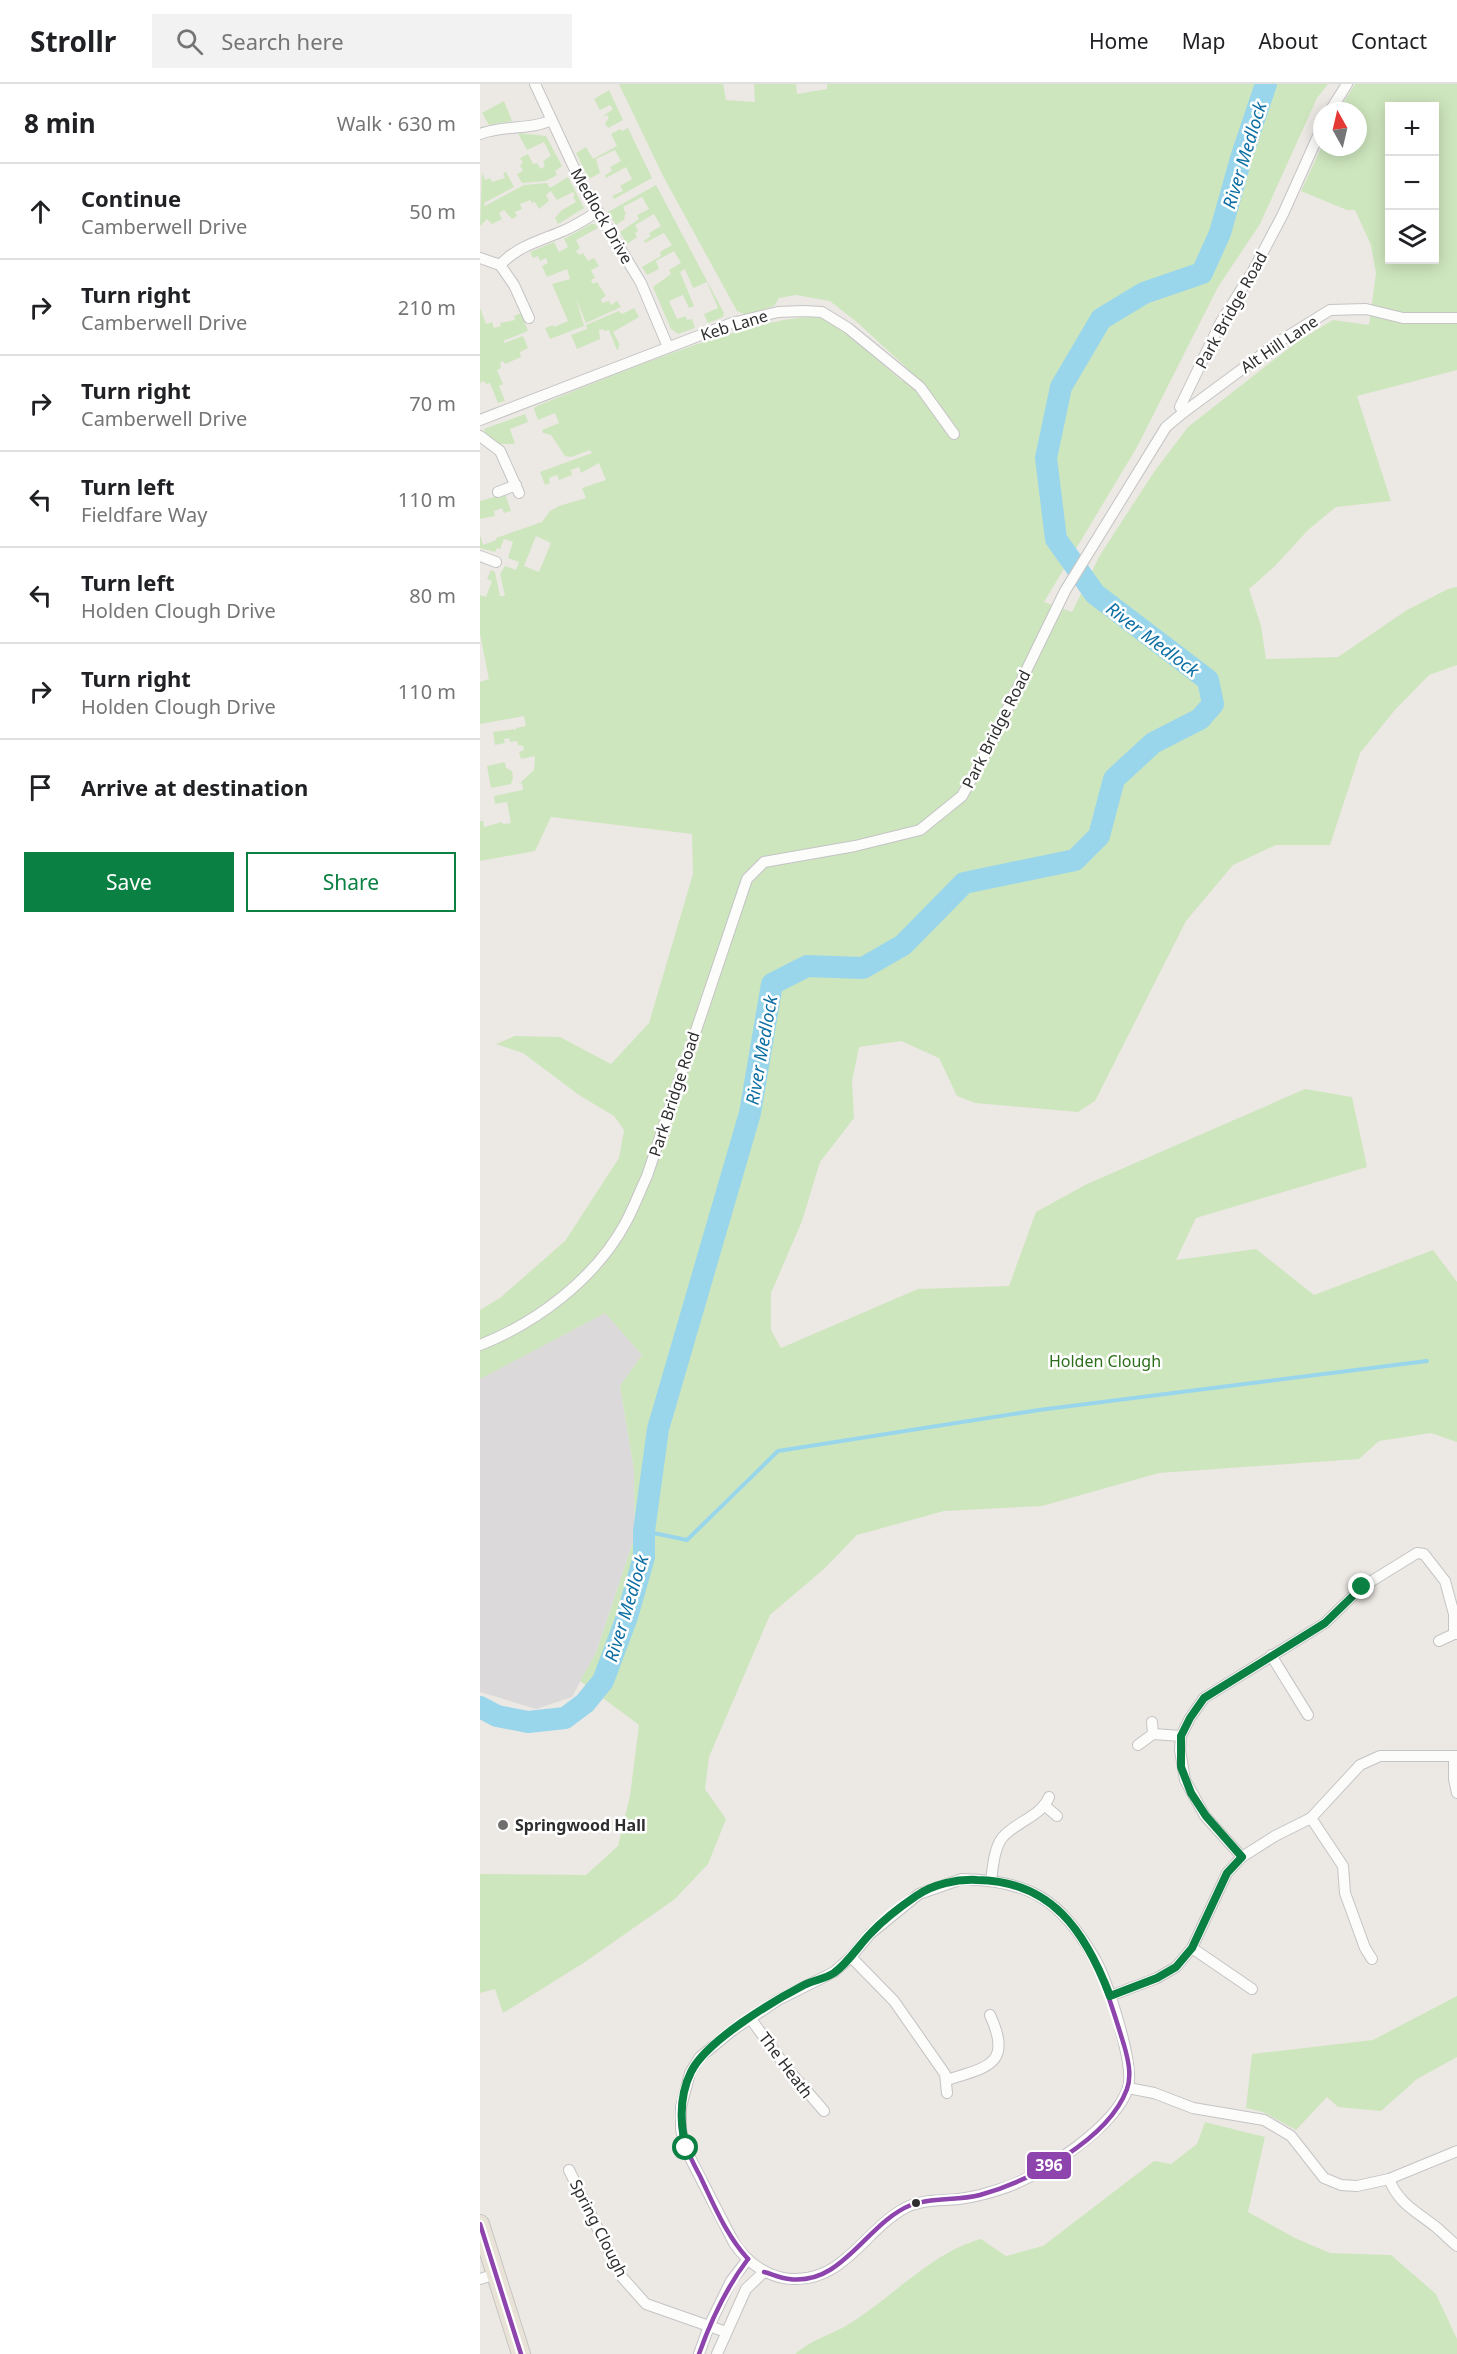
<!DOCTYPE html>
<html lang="en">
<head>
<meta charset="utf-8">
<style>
  body { margin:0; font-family:"Noto Sans",sans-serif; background:#f2f2f2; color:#202124 }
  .controls { position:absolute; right:18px; top:18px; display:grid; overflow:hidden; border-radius:0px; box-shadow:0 3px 15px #0003 }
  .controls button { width:54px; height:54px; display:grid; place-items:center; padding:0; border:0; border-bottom:2px solid #e0e0e0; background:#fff; color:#202124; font:30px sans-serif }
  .compass { position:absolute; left:833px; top:18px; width:54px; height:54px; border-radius:50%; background:#fff; box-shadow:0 3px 15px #0003; rotate:352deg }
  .stop { position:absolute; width:18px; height:18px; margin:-14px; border:4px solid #0b8043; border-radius:50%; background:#fff }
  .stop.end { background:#0b8043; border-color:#fff; box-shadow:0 2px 6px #0008 }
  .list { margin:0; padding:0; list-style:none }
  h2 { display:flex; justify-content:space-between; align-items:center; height:78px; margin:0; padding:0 24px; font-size:26px }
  h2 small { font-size:20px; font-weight:400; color:#757577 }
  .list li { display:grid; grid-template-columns:39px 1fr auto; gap:18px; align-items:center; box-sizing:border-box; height:96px; padding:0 24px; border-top:2px solid #e0e0e0 }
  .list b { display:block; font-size:22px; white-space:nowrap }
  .list p { margin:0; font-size:20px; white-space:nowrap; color:#757577 }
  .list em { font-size:20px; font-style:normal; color:#757577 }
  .actions { display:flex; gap:12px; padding:18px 24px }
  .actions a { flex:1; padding:14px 0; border:2px solid #0b8043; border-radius:0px; text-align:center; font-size:21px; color:#0b8043 }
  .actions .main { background:#0b8043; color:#fff }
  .icon { flex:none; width:33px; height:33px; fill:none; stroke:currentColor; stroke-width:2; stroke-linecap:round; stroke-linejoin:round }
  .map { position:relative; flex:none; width:977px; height:2270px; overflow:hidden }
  header { display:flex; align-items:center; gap:36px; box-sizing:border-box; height:84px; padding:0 30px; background:#fff; border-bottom:2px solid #e0e0e0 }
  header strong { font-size:28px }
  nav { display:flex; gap:33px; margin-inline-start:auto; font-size:21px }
  .search { width:420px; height:54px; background:#f2f2f2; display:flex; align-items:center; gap:15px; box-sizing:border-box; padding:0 21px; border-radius:0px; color:#757577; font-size:22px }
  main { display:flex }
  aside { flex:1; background:#fff }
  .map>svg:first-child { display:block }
  .industrial { fill:#dcd9db }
  .green { fill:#cee6be; fill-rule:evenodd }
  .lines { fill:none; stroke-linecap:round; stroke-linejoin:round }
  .stream { stroke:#99d6ec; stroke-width:4 }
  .river { stroke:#99d6ec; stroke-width:22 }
  .minor-casing { stroke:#c5c4c5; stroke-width:12 }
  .trunk-casing { stroke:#c6c5c4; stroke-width:20 }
  .minor { stroke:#fcfcfb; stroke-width:10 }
  .trunk { stroke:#e9e2d6; stroke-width:18 }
  .bus-1-casing { stroke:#fff; stroke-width:9 }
  .bus-1 { stroke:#8e44ad; stroke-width:4.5 }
  .route { stroke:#0b8043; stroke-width:8 }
  .poi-dot { fill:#706f6e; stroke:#fff; stroke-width:2 }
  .bus-dot { fill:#2e2e2e; stroke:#fff; stroke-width:2 }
  .labels { text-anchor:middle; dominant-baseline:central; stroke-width:5; stroke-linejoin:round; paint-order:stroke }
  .street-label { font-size:16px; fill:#2e2e2e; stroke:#fff }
  .park-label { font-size:16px; fill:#2c6e1b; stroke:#fff }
  .poi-label { font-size:16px; font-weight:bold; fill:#2e2e2e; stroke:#fff; text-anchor:start }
  .water-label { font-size:18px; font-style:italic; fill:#0d6fa3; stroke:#fff }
  .line-badge { stroke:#fff; stroke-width:2 }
  .badge-label { font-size:16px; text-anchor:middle; font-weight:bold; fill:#fff }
</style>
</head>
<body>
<header>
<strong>Strollr</strong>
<div class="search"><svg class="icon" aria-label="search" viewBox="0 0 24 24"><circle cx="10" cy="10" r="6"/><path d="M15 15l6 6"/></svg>Search here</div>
<nav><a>Home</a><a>Map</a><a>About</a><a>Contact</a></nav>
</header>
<main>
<aside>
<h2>8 min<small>Walk · 630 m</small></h2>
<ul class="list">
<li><svg class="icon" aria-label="ahead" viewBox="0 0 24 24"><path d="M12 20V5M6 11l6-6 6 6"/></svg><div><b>Continue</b><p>Camberwell Drive</p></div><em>50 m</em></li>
<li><svg class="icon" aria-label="right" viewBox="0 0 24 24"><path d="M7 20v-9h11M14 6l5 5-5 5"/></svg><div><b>Turn right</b><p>Camberwell Drive</p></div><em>210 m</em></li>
<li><svg class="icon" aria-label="right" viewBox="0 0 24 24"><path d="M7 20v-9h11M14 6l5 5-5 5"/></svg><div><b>Turn right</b><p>Camberwell Drive</p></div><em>70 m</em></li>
<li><svg class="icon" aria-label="left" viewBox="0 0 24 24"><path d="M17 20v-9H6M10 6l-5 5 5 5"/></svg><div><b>Turn left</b><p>Fieldfare Way</p></div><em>110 m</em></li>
<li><svg class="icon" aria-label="left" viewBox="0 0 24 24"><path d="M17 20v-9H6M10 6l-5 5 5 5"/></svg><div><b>Turn left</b><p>Holden Clough Drive</p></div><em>80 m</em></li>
<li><svg class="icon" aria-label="right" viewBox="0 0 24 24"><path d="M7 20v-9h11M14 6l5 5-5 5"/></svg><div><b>Turn right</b><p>Holden Clough Drive</p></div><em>110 m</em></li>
<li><svg class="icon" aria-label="arrive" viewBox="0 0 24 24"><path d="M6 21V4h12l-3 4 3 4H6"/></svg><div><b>Arrive at destination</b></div></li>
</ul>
<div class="actions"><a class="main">Save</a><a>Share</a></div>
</aside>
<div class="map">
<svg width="977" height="2270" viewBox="0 0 977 2270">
  <rect width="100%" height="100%" fill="#ece8e4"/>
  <path class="industrial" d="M 125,1229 L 162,1271 L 140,1302 L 154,1386 L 155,1452 L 116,1569 L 92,1613 L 56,1625 L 0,1608 L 0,1295 Z"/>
  <g class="green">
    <path d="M 139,0 L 243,0 L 246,16 L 275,18 L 274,0 L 316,0 L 317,10 L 347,5 L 347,0 L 848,0 L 837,14 L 780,140 L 738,203 L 657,363 L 564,518 L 592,528 L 620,471 L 674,388 L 708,343 L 818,257 L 853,236 L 889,241 L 896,189 L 891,161 L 875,126 L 867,126 L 821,107 L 842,62 L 878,63 L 878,27 L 858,27 L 875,0 L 977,0 L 977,286 L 877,312 L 911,417 L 856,423 L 828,446 L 795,482 L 769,505 L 781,542 L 786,575 L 858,573 L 927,526 L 968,505 L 977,503 L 977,581 L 949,591 L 914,627 L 880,669 L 850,761 L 796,761 L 753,781 L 706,837 L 615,1017 L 598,1028 L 495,1019 L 477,1012 L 459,974 L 421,957 L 379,963 L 372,997 L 374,1034 L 340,1078 L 322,1137 L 291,1209 L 291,1246 L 301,1264 L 438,1205 L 529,1202 L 556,1128 L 607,1100 L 825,1005 L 872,1013 L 887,1083 L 716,1134 L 696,1176 L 776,1165 L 834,1211 L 953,1166 L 977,1198 L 977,1358 L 951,1349 L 899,1357 L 879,1375 L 679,1389 L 562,1422 L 464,1427 L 377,1451 L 345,1484 L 290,1531 L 229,1673 L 225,1705 L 246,1735 L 228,1780 L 195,1815 L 105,1878 L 23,1929 L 15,1905 L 0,1909 L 0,1790 L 106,1791 L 138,1762 L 150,1712 L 159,1641 L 100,1597 L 116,1569 L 155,1452 L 154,1386 L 140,1302 L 162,1271 L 125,1229 L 0,1295 L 0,1226 L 20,1214 L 85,1157 L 139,1074 L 144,1046 L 134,1032 L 99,1011 L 43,969 L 16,960 L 35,952 L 80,953 L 131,980 L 169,939 L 213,790 L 212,750 L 71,733 L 55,767 L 0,777 L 0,737 L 3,737 L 4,743 L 22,738 L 23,740 L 31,739 L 27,718 L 15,720 L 14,712 L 43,706 L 42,699 L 39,700 L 54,686 L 55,672 L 41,675 L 39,668 L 44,666 L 43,662 L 38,661 L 37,657 L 30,658 L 29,654 L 24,655 L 25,659 L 15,661 L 13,648 L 35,645 L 36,648 L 36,644 L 46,642 L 44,632 L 0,640 L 0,598 L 9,595 L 0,550 L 0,511 L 6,513 L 12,497 L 7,495 L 11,486 L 15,488 L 20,512 L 25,512 L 20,490 L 25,482 L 36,486 L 39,478 L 28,474 L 33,458 L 24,455 L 20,465 L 17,464 L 15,468 L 0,464 L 0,451 L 3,461 L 16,456 L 16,454 L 62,438 L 70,427 L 79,422 L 106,414 L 102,404 L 126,396 L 119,379 L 101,389 L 99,383 L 91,386 L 92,391 L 79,396 L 77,391 L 69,394 L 70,399 L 65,401 L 60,388 L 112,369 L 110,366 L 91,373 L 85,372 L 71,351 L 63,349 L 62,346 L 79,339 L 75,329 L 58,336 L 54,325 L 55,323 C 105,303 305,217 347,236 C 352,238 357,244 362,247 C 383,262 402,280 422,297 L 428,285 L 379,240 L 350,217 L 316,211 L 299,214 L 294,222 L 266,231 L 257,227 L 183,92 ZM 910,22 L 954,22 L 954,176 L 910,176 ZM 56,452 L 71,459 L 59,488 L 44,482 Z"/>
    <path d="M 129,6 L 143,36 L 128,44 L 125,39 L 129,34 L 127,31 L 122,33 L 133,25 L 130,21 L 120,26 L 114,15 Z"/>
    <path d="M 24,17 L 32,37 L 9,41 L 2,29 Z"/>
    <path d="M 148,44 L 172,94 L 134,115 L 132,112 L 143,107 L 140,102 L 152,95 L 146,83 L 126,94 L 125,91 L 132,87 L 130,83 L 141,77 L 135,66 L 116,75 L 120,89 L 109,95 L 96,69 L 106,63 L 113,75 L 137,62 L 131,50 L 140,45 L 142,47 Z"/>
    <path d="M 38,49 L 66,52 L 82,82 L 75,87 L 77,91 L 66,97 L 42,99 L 37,90 L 43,87 L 40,81 L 43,79 L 40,74 L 48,70 L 53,80 L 57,79 L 61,85 L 65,82 L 63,77 L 71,72 L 64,58 L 47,66 Z"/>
    <path d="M 2,88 L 5,96 L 10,94 L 12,98 L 25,94 L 23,89 L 26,88 L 34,103 L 4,119 L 5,122 L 44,101 L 67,99 L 70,104 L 88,93 L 104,124 L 78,140 L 75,134 L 82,126 L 96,118 L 93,113 L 95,111 L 93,108 L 77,116 L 71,107 L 66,111 L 69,117 L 59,125 L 55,118 L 52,119 L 50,116 L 40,120 L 42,125 L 35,128 L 37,132 L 32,135 L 24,126 L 19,129 L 22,135 L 12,140 L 7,135 L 0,142 Z"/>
    <path d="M 176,101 L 244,229 L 243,233 L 228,239 L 224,230 L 238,224 L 227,198 L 213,204 L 205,185 L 200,188 L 214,222 L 209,224 L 203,211 L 189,217 L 197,235 L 206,232 L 207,236 L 212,235 L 215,244 L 198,250 L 191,245 L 173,203 L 191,190 L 189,186 L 201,179 L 194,167 L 176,177 L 179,185 L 167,191 L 162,183 L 181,172 L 180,168 L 192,161 L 184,149 L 165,159 L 164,157 L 171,152 L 169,149 L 181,142 L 174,130 L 155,141 L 158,147 L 155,149 L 157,153 L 147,160 L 140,148 L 159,135 L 157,131 L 169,125 L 162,113 L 143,123 L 146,130 L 144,132 L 145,135 L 136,141 L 128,128 Z"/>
    <path d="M 111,140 L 115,140 L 118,144 L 96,156 L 100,164 L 96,167 L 99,171 L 103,169 L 108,177 L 114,174 L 119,182 L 111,186 L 115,194 L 111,196 L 113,200 L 117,198 L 126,212 L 121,215 L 122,219 L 129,217 L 131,221 L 137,217 L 141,223 L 106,239 L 96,214 L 104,242 L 70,255 L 65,244 L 73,241 L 74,243 L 88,237 L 72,200 L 90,195 L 87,185 L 67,193 L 62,182 L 68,179 L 66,174 L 60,177 L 58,172 L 53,174 L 50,168 L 74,158 L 79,168 L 88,163 L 84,155 Z"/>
    <path d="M 0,224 L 6,240 L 12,238 L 14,244 L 21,242 L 20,239 L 35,236 L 34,232 L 41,229 L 48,247 L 23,257 L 25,259 L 43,252 L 48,264 L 40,268 L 41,273 L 25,280 L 23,277 L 20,279 L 21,284 L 17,286 L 23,300 L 19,302 L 25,317 L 18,319 L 10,299 L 6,300 L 4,297 L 0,299 Z"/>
    <path d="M 154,224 L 159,233 L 133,248 L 140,261 L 138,262 L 139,265 L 137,266 L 129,246 L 124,247 L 123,245 L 119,246 L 120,255 L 97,265 L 91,251 L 107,245 L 106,241 L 139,227 L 142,230 Z"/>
    <path d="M 45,330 L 48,338 L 30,345 L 35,360 L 20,360 L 5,349 L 4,345 Z"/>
    <path d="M 25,410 L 31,427 L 24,429 L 22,424 L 14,427 L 15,432 L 0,435 L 0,417 Z"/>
    <path d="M 25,678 L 26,684 L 32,687 L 33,693 L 31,700 L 11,704 L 7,682 Z"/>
    <path d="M 977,1912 L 977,1973 L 937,1995 L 901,2027 L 858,2023 L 847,2013 L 816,2046 L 783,2028 L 766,2024 L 772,1970 L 893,1956 Z"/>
    <path d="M 725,2038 L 785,2053 L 768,2128 L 815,2154 L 850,2169 L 911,2171 L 956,2210 L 977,2255 L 977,2270 L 315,2270 C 330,2257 347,2252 364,2243 C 408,2218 451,2168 501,2155 L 526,2172 L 563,2162 L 674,2077 L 691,2080 L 717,2060 Z"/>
  </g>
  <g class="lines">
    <path class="stream" d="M 164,1447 L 207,1456 L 298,1367 L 559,1326 L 947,1277"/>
    <path class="river" d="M 0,1623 L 17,1632 L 48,1638 L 85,1634 L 105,1619 L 123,1597 L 147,1533 L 164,1473 L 164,1447 L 178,1345 L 270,1029 L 292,900 L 327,882 L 383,884 L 423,861 L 484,799 L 595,776 L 619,752 L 634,695 L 673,659 L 720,635 L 733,620 L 728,596 L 615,510 L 576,455 L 566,374 L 581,303 L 621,235 L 664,209 L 722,189 L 740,149 L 762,71 L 786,0"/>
    <defs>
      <g id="minor">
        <path d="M 55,0 L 102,101 L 161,199 L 188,263"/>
        <path d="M 850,27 L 867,0"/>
        <path d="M 0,50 C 23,41 52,46 71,36"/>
        <path d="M 0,174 L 20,181"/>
        <path d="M 49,234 L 34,201 L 20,181 C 38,162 59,157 83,147 C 95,142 106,135 117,128"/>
        <path d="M 704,328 L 700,323 L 741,238 L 773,187 L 803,130 L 842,43"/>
        <path d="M 0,336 L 252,239 L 298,228 L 324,227 L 342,228 L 368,244 L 440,303 L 474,350"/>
        <path d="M 0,352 L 20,367 L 39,409"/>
        <path d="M 18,408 L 36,401"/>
        <path d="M 0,472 L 16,478"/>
        <path d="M 0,1261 C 58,1238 116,1194 146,1138 C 154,1123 160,1107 167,1092 L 267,795 L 284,778 L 375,762 L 440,746 L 482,712 L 508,665 L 585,507 L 686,343 L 704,328 L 800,257 L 850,226 L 886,225 L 923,234 L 977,234"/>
        <path d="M 959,1557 L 974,1550 L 977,1550"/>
        <path d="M 791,1571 L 828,1631"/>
        <path d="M 673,1650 L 701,1652"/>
        <path d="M 658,1661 L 673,1650 L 672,1638"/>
        <path d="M 974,1672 L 974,1695 L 977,1709"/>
        <path d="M 564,1721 L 577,1732"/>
        <path d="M 831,1734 L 863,1782 L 865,1809 L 885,1864 L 892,1875"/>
        <path d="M 762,1773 L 725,1732 L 705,1696 L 700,1666 L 701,1652 L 710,1634 L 724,1614 L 845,1539 L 882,1503 L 937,1469 L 944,1470 L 965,1497 L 974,1530 L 974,1550"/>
        <path d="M 482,1795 C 551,1797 579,1815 614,1873 C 627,1895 655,1981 648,2004 C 636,2042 563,2090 527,2103 C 513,2108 494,2113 479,2115 C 461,2117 442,2115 425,2124 C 385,2146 365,2196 314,2195 C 290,2195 267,2179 254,2159 L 205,2064 L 201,2045 L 201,2023 L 210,1989 L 220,1973 L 253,1946 L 298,1916 L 354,1888 L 371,1873 L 390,1850 L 439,1810 Z"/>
        <path d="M 511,1796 C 513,1783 514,1765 522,1754 C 535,1738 562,1732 569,1713"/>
        <path d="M 712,1864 L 772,1905"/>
        <path d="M 371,1873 L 414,1917 L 465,1990 L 467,2009"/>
        <path d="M 630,1912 L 677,1894 L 696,1883 L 712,1864 L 747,1789 L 762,1773 L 795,1752 L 831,1734 L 880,1681 L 900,1672 L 977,1672"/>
        <path d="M 270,1934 L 306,1983 L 344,2027"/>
        <path d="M 467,1996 C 507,1983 533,1981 510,1931"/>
        <path d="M 648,2004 L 674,2009 L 713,2024 L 784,2036 L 811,2052 L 844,2094 L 861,2101 L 877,2102 L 909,2095 L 977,2067"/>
        <path d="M 89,2086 L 141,2192 L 166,2220 L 246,2248"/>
        <path d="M 909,2095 C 918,2119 937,2128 956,2143 C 963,2149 970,2156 977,2162"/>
        <path d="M 0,2195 L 16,2190"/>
        <path d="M 219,2270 L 229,2242 L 251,2197 L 268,2175"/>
        <path d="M 237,2270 L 266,2205 L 284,2188"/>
      </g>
      <path id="trunk" d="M 0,2140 L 41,2270"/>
    </defs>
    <use href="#minor" class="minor-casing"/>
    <use href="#trunk" class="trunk-casing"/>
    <use href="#minor" class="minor"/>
    <use href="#trunk" class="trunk"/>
    <defs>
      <g id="bus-1">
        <path d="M 0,2140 L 41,2270"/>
        <path d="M 268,2175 C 246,2151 234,2121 220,2092 C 213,2079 206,2066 202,2051 C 188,1980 255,1938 309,1909 C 324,1901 341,1897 355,1887 C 367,1878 376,1866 385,1854 C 399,1839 416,1823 434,1813 C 458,1798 486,1794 514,1798 C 600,1809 622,1890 644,1961 C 648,1975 652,1991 647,2005 C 628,2056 550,2097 500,2111 C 478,2117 452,2113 431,2121 C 386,2139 363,2202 309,2195 C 300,2194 292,2190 284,2188"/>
        <path d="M 219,2270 C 231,2236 246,2204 268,2175"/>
      </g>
    </defs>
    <use href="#bus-1" class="bus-1-casing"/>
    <use href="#bus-1" class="bus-1"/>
  </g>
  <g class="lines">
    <path class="route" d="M 206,2064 C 200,2039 199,2012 211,1988 C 226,1957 293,1917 324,1901 C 334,1896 345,1895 354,1889 C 369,1878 378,1862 391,1849 C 404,1835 420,1823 436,1812 C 453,1800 477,1795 497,1796 C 572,1797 605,1847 630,1912 L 677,1894 L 696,1883 L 712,1864 L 747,1789 L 762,1773 L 726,1732 L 711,1709 L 701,1683 L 701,1652 L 710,1634 L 724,1614 L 845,1539 L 882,1503"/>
  </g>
  <circle class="poi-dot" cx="23" cy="1741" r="6"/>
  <circle class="bus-dot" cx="436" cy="2119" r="5"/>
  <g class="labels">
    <g class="street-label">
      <text transform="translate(122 132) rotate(60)">Medlock Drive</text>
      <text transform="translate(751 226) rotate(-61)">Park Bridge Road</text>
      <text transform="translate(254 241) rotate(-17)">Keb Lane</text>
      <text transform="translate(799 260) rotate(-34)">Alt Hill Lane</text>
      <text transform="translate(516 645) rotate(-63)">Park Bridge Road</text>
      <text transform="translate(194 1010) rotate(-72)">Park Bridge Road</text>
      <text transform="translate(306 1981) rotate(53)">The Heath</text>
      <text transform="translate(119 2144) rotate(63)">Spring Clough</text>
    </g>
    <g class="park-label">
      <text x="625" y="1277">Holden Clough</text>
    </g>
    <g class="poi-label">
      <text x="35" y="1741">Springwood Hall</text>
    </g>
    <g class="water-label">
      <text transform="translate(764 71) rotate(-73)">River Medlock</text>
      <text transform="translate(673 555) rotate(37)">River Medlock</text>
      <text transform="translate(281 966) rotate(-80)">River Medlock</text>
      <text transform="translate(146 1524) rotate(-73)">River Medlock</text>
    </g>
  </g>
  <rect class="line-badge" x="546" y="2067" width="46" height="29" rx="6" fill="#8e44ad"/>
  <g class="badge-label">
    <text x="569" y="2087">396</text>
  </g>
</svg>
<div class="controls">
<button>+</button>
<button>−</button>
<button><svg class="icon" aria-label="layers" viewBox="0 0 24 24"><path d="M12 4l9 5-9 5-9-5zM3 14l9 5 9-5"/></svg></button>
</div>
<svg class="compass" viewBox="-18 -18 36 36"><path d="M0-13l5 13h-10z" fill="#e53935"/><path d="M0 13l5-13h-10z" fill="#757577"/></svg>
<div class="stop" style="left:206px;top:2064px"></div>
<div class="stop end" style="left:882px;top:1503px"></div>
</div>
</main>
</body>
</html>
